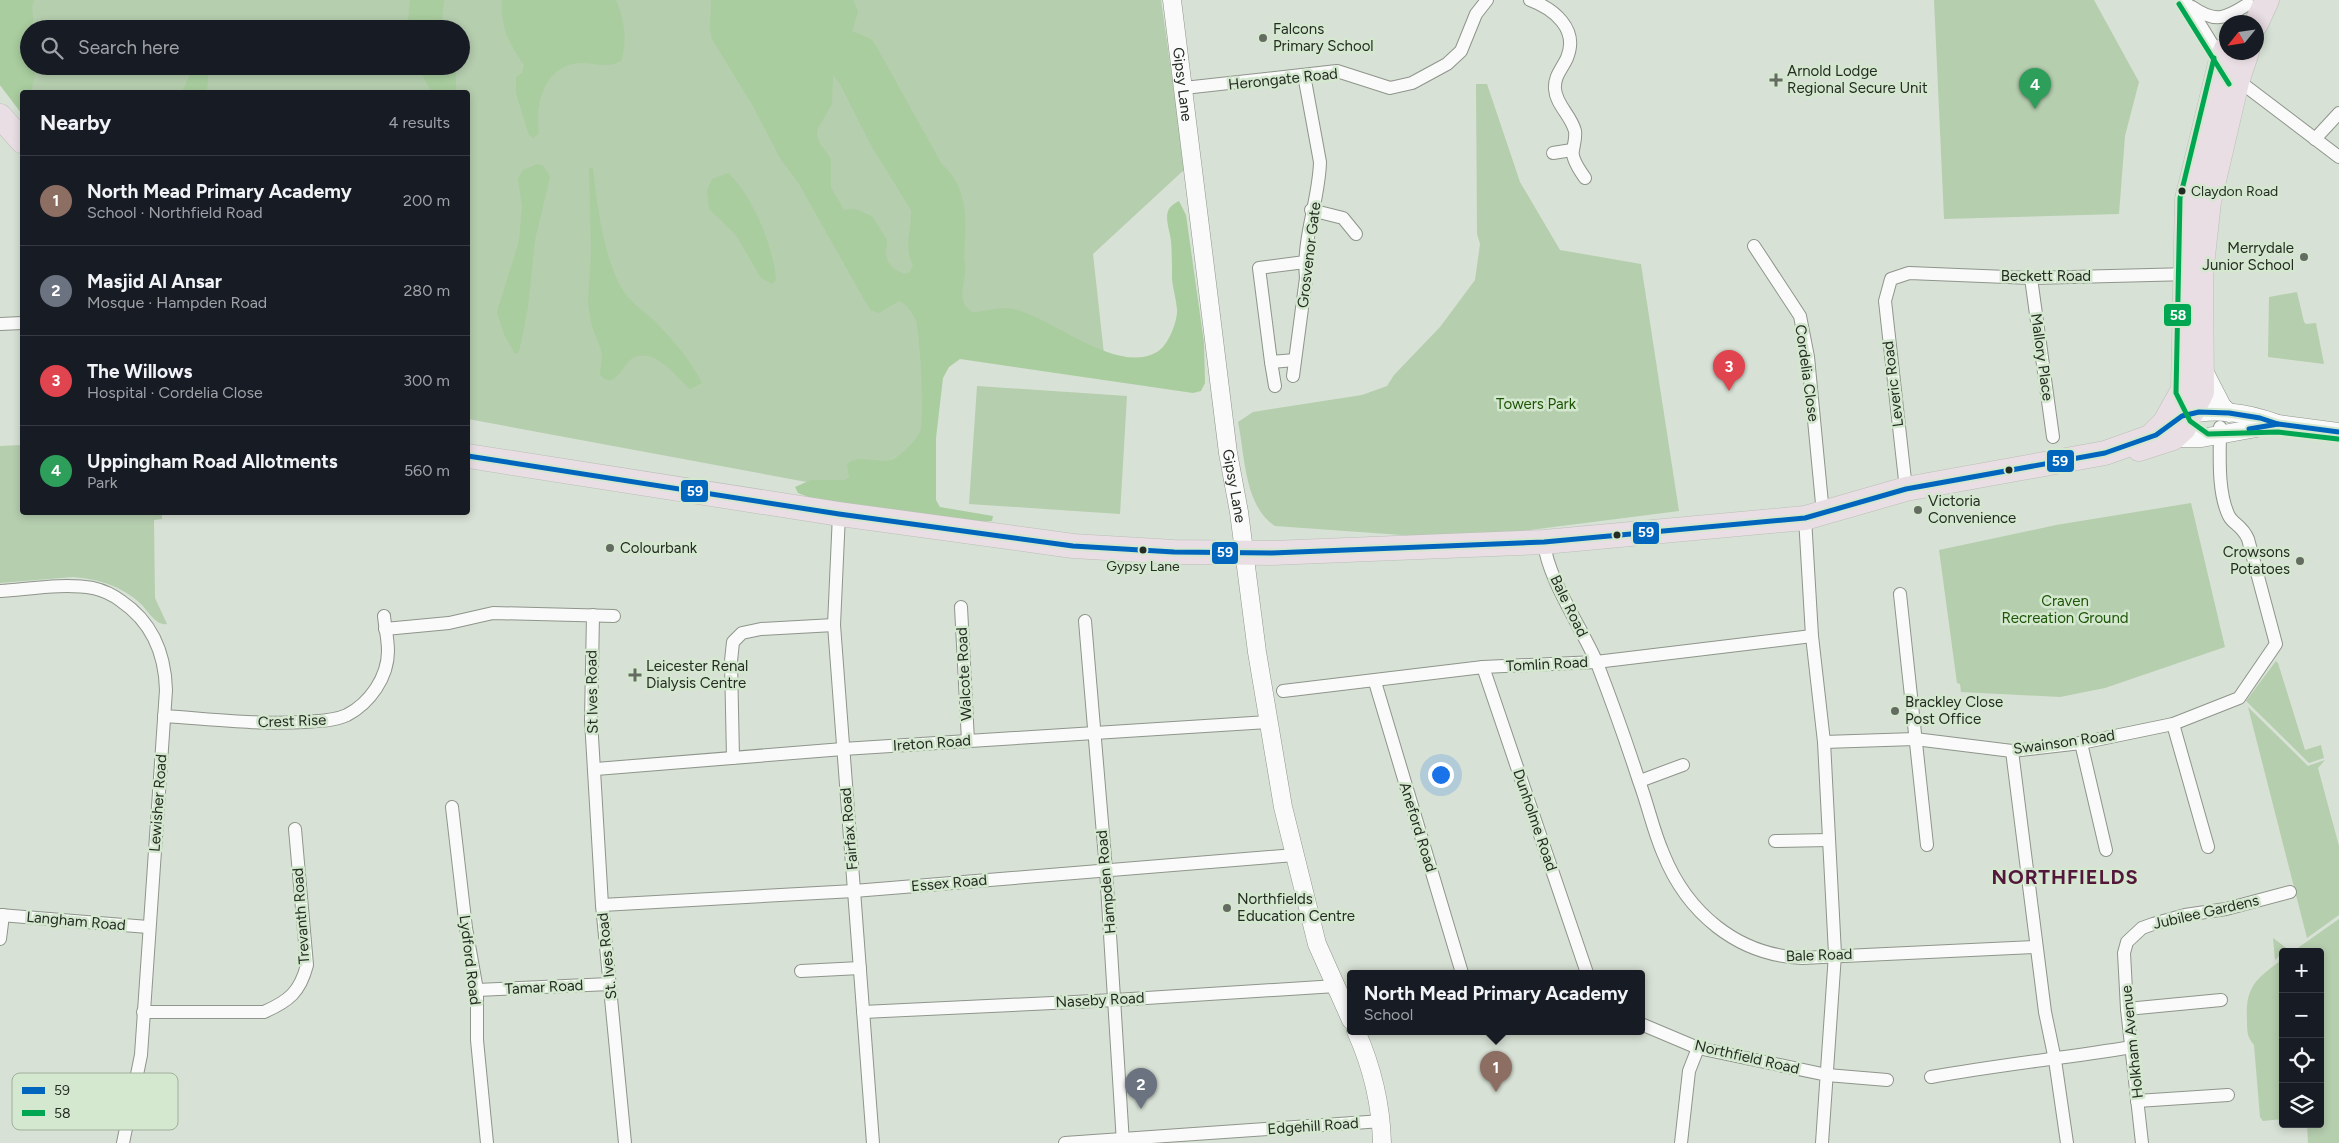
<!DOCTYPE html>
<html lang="en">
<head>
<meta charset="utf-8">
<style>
  body { margin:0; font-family:Figtree,sans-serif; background:#20242c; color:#f1f3f6 }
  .controls { position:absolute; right:15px; bottom:15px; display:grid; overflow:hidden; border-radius:5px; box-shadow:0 2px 8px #0003 }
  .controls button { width:45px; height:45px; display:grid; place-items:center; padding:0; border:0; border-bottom:1px solid #363941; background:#171b24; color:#f1f3f6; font:25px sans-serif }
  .compass { position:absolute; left:2219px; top:15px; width:45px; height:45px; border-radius:50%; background:#171b24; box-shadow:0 2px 8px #0003; rotate:240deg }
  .you { position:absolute; left:1440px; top:774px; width:18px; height:18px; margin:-12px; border:4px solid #fff; border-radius:50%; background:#1a73e8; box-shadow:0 0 0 8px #1a73e833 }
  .badge { display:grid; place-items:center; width:32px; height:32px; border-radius:50%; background:#1a73e8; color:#fff; font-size:16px; font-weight:700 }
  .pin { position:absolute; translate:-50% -41px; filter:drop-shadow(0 1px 2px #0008) }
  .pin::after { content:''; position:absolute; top:26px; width:18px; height:15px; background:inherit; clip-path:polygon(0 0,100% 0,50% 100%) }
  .popup { position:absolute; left:1347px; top:970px; width:298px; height:65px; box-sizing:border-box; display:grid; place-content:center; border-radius:5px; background:#171b24; filter:drop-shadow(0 1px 4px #0005); font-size:16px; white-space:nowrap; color:#9ea1a6 }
  .popup b { font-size:19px; color:#f1f3f6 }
  .popup::after { content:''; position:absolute; left:50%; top:100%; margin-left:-10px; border:10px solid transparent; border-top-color:#171b24 }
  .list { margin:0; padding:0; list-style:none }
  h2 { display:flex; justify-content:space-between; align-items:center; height:65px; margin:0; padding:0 20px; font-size:21px }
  h2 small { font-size:16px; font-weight:400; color:#9ea1a6 }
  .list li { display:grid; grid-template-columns:32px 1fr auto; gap:15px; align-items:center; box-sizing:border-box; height:90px; padding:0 20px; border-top:1px solid #363941 }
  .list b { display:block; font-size:19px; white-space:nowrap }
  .list p { margin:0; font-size:16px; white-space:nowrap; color:#9ea1a6 }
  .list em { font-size:16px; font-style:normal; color:#9ea1a6 }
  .icon { flex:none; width:28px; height:28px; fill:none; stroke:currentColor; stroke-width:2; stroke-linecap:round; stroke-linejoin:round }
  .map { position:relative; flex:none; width:2339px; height:1143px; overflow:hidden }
  .search { position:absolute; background:#171b24; box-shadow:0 2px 8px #0003; left:20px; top:20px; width:450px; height:55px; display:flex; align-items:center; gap:12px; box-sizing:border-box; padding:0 18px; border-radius:28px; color:#9ea1a6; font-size:19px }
  .panel { position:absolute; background:#171b24; box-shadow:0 2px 8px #0003; left:20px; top:90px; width:450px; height:425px; border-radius:5px }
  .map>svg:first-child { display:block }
  .green { fill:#b5ceae; fill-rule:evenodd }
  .forest { fill:#a9cd9f; fill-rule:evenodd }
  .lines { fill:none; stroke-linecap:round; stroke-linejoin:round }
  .street-casing { stroke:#8e958b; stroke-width:14 }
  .secondary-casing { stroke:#8e958b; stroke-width:19 }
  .highway-casing { stroke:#b9bfb8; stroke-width:25 }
  .street { stroke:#f9faf9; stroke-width:12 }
  .secondary { stroke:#f9faf9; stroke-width:18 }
  .highway { stroke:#e9dee3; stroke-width:24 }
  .bus-1-casing { stroke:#d4e7cf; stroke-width:9 }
  .bus-2-casing { stroke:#d4e7cf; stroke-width:9 }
  .bus-1 { stroke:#0065bd; stroke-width:5 }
  .bus-2 { stroke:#00a651; stroke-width:5 }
  .poi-dot { fill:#646b61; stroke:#d4e7cf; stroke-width:2 }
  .bus-dot { fill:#252c23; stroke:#d4e7cf; stroke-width:2 }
  .labels { text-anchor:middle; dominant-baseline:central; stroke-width:5; stroke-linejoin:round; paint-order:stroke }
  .bus-label { font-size:14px; fill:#252c23; stroke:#d4e7cf; text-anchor:start }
  .poi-label { font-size:15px; fill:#252c23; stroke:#d4e7cf; text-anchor:start }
  .street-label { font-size:15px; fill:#252c23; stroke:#d4e7cf }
  .park-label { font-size:15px; fill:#1d5506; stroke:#d4e7cf }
  .district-label { font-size:20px; font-weight:bold; letter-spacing:1px; fill:#54173c; stroke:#d4e7cf }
  .key { fill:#d4e7cf; stroke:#a0af9b; stroke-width:1 }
  .key-label { font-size:14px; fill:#252c23 }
  .line-badge { stroke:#d4e7cf; stroke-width:2 }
  .badge-label { font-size:14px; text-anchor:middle; font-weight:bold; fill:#fff }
</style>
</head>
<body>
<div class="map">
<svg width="2339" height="1143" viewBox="0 0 2339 1143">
  <rect width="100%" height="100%" fill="#d8e1d5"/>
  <g class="green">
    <path d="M 0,0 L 1161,0 L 1185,169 L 1093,254 L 1106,372 L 936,351 L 936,506 L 468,419 L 468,92 L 22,92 L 22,114 L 0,85 ZM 29,29 L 461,29 L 461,66 L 29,66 Z"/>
    <path d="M 1934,0 L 2094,0 L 2139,82 L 2125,136 L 2119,214 L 1944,219 Z"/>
    <path d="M 1476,84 L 1487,84 L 1520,182 L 1560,250 L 1641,264 L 1679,511 L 1458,539 L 1275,526 C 1244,506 1245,455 1238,422 L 1253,412 L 1362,395 L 1387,386 L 1394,375 L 1440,327 L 1475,280 L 1480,244 L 1477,234 Z"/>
    <path d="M 2297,292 L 2304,322 L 2306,324 L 2316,323 L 2324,364 L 2268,357 L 2269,297 Z"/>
    <path d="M 977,386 L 1127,396 L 1120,514 L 969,504 Z"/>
    <path d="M 22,445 L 22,512 L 162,513 L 162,519 L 154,520 L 155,598 L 167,624 C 156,626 148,611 141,604 C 122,586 98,579 73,577 L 0,583 L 0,446 Z"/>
    <path d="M 2191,503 L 2225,647 L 2105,688 L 2060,697 L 1961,692 L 1960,684 L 1957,683 L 1939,550 L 2056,525 Z"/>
    <path d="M 2276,661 L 2278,663 L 2305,750 L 2321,745 L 2324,758 L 2309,763 L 2246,701 Z"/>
    <path d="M 2248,707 L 2308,766 L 2325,760 L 2318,768 L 2339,846 L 2339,915 L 2307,938 Z"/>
    <path d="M 2339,919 L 2339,1143 L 2308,1143 L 2307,1124 L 2320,1124 L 2320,952 L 2292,952 Z"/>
    <path d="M 2273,938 L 2289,950 L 2283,952 L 2275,960 Z"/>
    <path d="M 2283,959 L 2283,1119 L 2263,1121 L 2260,1117 L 2254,1045 C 2247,1037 2247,1031 2247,1020 C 2245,986 2257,978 2283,959 Z"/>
  </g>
  <g class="forest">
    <path d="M 0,0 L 34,0 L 32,7 L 34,29 L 29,29 L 29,66 L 37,66 L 31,92 L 22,92 L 22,114 L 0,85 Z"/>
    <path d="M 410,0 L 444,0 L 442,21 L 446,29 L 407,29 Z"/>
    <path d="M 502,0 L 616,0 C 624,18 628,42 621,61 C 607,69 594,62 579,63 C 545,65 534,105 539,133 L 533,138 L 529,135 L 516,93 L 516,77 L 522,73 L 524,65 C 508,42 501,28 502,0 Z"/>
    <path d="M 711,0 L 853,0 L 858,12 L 852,31 L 871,39 L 875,44 L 941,163 C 970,189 966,223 964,259 C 970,278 952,298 972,312 C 987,312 1001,305 1017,310 C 1055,320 1118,375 1157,352 C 1168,346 1178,321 1177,309 C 1176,299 1173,289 1172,279 C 1172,266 1172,254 1171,241 C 1170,232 1165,219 1168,211 C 1170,206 1175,203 1179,201 L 1186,215 L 1204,343 L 1205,383 L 1201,391 L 1193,393 L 960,359 L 949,367 L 943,378 L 936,438 L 936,500 L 940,507 L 993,516 L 992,521 L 979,522 L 816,500 L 798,493 L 795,487 L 811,480 L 845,480 L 849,477 L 847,464 L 854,460 L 861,459 L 884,461 L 893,460 C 902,454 915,442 920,432 C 925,420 920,336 916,321 C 913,313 907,304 899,301 L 879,313 L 871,310 L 866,303 L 798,182 L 781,160 L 753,106 L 712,39 L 710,31 ZM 833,75 L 841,86 L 872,147 L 911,210 C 912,230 903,246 913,265 L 910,272 L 904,274 L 894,269 L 888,262 L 886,255 L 887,240 L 872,216 L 855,209 L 844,210 L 831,187 L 831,159 L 819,142 L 817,134 L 818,128 L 832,104 Z"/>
    <path d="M 194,66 L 209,66 L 207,92 L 182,92 Z"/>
    <path d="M 418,66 L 456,66 L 456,92 L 431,92 Z"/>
    <path d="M 538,164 L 544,166 L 550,177 L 535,240 L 528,307 L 519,352 L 515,354 L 504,334 L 497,312 L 519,241 L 522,206 L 518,179 L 523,170 Z"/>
    <path d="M 589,168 L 593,168 C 597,205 604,266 627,296 C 634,305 643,310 650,317 C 669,335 690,359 702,383 L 690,389 C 676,377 657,349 635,357 C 622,361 617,392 600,375 L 602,353 L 591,323 L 588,301 L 591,253 Z"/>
    <path d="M 728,173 C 752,194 774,248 776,280 L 772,284 L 761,278 L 736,235 L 709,209 L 707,191 L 712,179 Z"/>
  </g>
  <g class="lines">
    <defs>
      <g id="street">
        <path d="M 1530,0 C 1554,9 1579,29 1567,58 C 1562,69 1554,76 1555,89 C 1556,105 1571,115 1575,131 C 1576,137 1574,144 1573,150 C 1571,158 1580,171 1585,178"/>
        <path d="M 2185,0 L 2223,62"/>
        <path d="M 2192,7 C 2215,23 2225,19 2248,4"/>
        <path d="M 2235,78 L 2339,157"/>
        <path d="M 1184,88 L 1337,71 L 1390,88 L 1412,83 L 1447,64 L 1461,51 L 1476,14 L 1487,0"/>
        <path d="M 2315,139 L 2339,113"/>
        <path d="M 1553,153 L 1572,150"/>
        <path d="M 1311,210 L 1343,218 L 1356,234"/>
        <path d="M 1754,246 L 1800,316 L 1808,357 L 1823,514"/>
        <path d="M 2031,278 L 2053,437"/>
        <path d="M 0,324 L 22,323"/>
        <path d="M 1295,360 L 1271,362 L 1259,268 L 1305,262"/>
        <path d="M 1271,362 L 1275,386"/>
        <path d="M 1293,376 L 1306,278 C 1302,238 1319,201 1320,162 L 1304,75"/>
        <path d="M 1906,489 L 1885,301 L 1891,279 L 1909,273 L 2031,278 L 2190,274"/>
        <path d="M 839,514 L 834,625 L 873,1143"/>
        <path d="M 1805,518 L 1812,636 L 1824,742 L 1835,954 L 1822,1143"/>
        <path d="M 1544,542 C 1547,578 1582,628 1597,663 C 1612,702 1626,741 1639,781 C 1648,805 1653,830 1663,853 C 1687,913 1737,955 1802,958 L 2036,947"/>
        <path d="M 0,591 C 30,589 63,583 93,588 C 102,590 113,595 121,601 C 152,622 165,653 166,690 L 141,1055 L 123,1143"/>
        <path d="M 1900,594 L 1927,845"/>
        <path d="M 961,607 L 968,741"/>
        <path d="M 593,615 L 591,720 L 602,905 L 625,1143"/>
        <path d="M 1085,621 L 1106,870 L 1123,1143"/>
        <path d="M 385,629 L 449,623 L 493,613 L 614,616"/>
        <path d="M 1483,667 L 1587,973"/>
        <path d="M 1375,682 L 1462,973"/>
        <path d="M 1283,691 L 1483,667 L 1596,662 L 1812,636"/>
        <path d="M 164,716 C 211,719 258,725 305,722 C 319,721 334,721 347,715 C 370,703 388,677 388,651 C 388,639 385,627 384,616"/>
        <path d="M 2173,724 L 2208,847"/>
        <path d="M 1824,742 L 1915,739 L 2012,751 L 2081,743 L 2173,724 L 2239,698 L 2276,644 L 2248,539 C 2242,525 2233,524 2229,516 C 2217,492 2220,453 2220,427"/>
        <path d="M 2081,743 L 2106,850"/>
        <path d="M 2012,751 L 2045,1012 L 2055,1060 L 2067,1143"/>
        <path d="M 733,758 L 731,661 L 733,642 L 742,633 L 761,629 L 834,625"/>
        <path d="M 596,769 L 843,749 L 1268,722"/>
        <path d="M 1640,781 L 1683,765"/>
        <path d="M 452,807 L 466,928 L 477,990 L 477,1040 L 487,1143"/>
        <path d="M 1775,841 L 1829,840"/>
        <path d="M 602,905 L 854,891 L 1295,855"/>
        <path d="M 0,915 L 148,927"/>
        <path d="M 0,939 L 3,915"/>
        <path d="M 801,971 L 860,968"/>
        <path d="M 477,990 L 610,984"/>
        <path d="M 2127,1009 L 2221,1000"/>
        <path d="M 143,1012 L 264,1012 C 289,1001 300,992 307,965 L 295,829"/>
        <path d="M 863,1012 L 1115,1000 L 1336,986"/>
        <path d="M 1641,1024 L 1698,1048 L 1827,1075 L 1887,1080"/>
        <path d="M 1931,1077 C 1998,1065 2065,1058 2132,1047"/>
        <path d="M 2137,1101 L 2228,1095"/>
        <path d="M 1065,1143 L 1382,1121"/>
        <path d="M 1681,1143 L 1689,1071 L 1698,1048"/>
        <path d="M 2142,1143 L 2127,1009 L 2124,953 L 2127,942 L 2142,928 L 2153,924 L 2185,915 L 2226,909 L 2290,892"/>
      </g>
      <g id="secondary">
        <path id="s1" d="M 1172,0 L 1228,453 L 1239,512 L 1257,652 L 1283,807 L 1317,944 L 1351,1020"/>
        <path d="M 2204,371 L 2222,406 L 2229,413"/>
        <path d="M 2183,416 C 2213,408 2246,412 2275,423"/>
        <path d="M 2173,438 L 2202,438 L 2278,424 L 2339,432"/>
        <path d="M 1356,1031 C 1372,1067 1381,1103 1382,1143"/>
      </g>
      <g id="highway">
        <path d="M 2256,24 L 2267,0"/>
        <path d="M 0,116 L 22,141"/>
        <path d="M 2139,449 L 2173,438 L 2184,428 L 2202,392 L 2201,274 L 2209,202 L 2237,82 L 2247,52"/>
        <path d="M 468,456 L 839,514 L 1073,546 L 1174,552 L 1272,553 L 1544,542 L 1805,518 L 1906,489 L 2105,453 L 2150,437 L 2165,422 L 2183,390 L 2187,199 L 2221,60 L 2226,49"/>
      </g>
    </defs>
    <use href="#street" class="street-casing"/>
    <use href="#secondary" class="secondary-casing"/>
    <use href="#highway" class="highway-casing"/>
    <use href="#street" class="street"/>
    <use href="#secondary" class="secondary"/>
    <use href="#highway" class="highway"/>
    <defs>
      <g id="bus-1">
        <path d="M 2249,429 L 2278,424 L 2339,432"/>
        <path d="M 468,456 L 839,514 L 1073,546 L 1174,552 L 1272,553 L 1544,542 L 1805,518 L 1906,489 L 2105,453 L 2156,435 L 2182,416 L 2199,412 L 2229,413 L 2260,418 L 2278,424"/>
      </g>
      <g id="bus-2">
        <path d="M 2179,4 L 2229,84"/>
        <path d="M 2214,58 L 2180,198 L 2176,393 L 2190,421 L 2208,434 L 2278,432 L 2338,439"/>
      </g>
    </defs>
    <use href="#bus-1" class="bus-1-casing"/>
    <use href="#bus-2" class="bus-2-casing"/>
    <use href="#bus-1" class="bus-1"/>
    <use href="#bus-2" class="bus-2"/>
  </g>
  <g class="poi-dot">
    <circle cx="1263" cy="38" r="5"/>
    <path d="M1773.5 72.5h5v5h5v5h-5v5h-5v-5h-5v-5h5z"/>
    <circle cx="2304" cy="257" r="5"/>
    <circle cx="1918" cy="510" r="5"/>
    <circle cx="610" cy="548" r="5"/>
    <circle cx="2300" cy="561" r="5"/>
    <path d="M632.5 667.5h5v5h5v5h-5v5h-5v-5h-5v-5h5z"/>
    <circle cx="1895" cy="711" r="5"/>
    <circle cx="1227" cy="908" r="5"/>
  </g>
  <g class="bus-dot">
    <circle cx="2182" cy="191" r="4.5"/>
    <circle cx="2009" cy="470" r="4.5"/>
    <circle cx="1617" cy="535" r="4.5"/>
    <circle cx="1143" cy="550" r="4.5"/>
  </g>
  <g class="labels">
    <g class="bus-label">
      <text x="2191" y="191">Claydon Road</text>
      <text x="1143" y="566" text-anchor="middle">Gypsy Lane</text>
    </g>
    <g class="poi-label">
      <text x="1273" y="29">Falcons<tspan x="1273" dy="17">Primary School</tspan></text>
      <text x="1787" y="71">Arnold Lodge<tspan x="1787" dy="17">Regional Secure Unit</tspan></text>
      <text x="2294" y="248" text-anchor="end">Merrydale<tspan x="2294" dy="17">Junior School</tspan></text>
      <text x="1928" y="501">Victoria<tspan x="1928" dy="17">Convenience</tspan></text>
      <text x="620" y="548">Colourbank</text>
      <text x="2290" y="552" text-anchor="end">Crowsons<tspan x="2290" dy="17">Potatoes</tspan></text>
      <text x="646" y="666">Leicester Renal<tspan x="646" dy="17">Dialysis Centre</tspan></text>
      <text x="1905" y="702">Brackley Close<tspan x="1905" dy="17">Post Office</tspan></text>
      <text x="1237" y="899">Northfields<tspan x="1237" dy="17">Education Centre</tspan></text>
    </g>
    <g class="street-label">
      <text transform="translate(1283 79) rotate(-6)">Herongate Road</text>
      <text stroke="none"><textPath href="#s1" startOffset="85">Gipsy Lane</textPath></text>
      <text transform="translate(1309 255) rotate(-83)">Grosvenor Gate</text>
      <text x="2046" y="276">Beckett Road</text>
      <text transform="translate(2042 357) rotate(82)">Mallory Place</text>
      <text transform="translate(1807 373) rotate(82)">Cordelia Close</text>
      <text transform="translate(1893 384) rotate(-97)">Leveric Road</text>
      <text stroke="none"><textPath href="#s1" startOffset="490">Gipsy Lane</textPath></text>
      <text transform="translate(1569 606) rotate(64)">Bale Road</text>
      <text transform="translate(1547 664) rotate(-3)">Tomlin Road</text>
      <text transform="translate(964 674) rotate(-93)">Walcote Road</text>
      <text transform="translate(592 692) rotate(-91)">St Ives Road</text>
      <text transform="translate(292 721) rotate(-2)">Crest Rise</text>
      <text transform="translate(2064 742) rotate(-8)">Swainson Road</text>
      <text transform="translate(932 743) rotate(-4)">Ireton Road</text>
      <text transform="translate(158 803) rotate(-86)">Lewisher Road</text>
      <text transform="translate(1535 820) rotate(71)">Dunholme Road</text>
      <text transform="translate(1418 827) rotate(73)">Aneford Road</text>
      <text transform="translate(849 829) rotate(-95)">Fairfax Road</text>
      <text transform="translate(1106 882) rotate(-95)">Hampden Road</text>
      <text transform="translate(949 883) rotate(-5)">Essex Road</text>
      <text transform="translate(2206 912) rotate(-13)">Jubilee Gardens</text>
      <text transform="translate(301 916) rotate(-94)">Trevanth Road</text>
      <text transform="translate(76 921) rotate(5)">Langham Road</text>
      <text transform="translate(1819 955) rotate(-2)">Bale Road</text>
      <text transform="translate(607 956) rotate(-96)">St. Ives Road</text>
      <text transform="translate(470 960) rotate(83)">Lydford Road</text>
      <text transform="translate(544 987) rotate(-3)">Tamar Road</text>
      <text transform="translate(1100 1000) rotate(-3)">Naseby Road</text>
      <text transform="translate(2132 1042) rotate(-96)">Holkham Avenue</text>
      <text transform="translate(1747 1057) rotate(13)">Northfield Road</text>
      <text transform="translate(1313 1126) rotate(-4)">Edgehill Road</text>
    </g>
    <g class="park-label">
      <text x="1536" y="404">Towers Park</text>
      <text x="2065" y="601">Craven<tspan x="2065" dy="17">Recreation Ground</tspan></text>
    </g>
    <g class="district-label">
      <text x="2065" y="877">NORTHFIELDS</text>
    </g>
  </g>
  <rect x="12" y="1073" width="166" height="57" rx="8" class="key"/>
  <rect x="22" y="1087" width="23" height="7" fill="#0065bd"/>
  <rect x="22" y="1110" width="23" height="6" fill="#00a651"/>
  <g class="key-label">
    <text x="54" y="1095">59</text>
    <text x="54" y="1118">58</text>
  </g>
  <g class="line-badge">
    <rect x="2163" y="303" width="29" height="24" rx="5" fill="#00a651"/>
    <rect x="2046" y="449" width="29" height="24" rx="5" fill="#0065bd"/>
    <rect x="680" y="479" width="29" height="24" rx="5" fill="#0065bd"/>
    <rect x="1632" y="521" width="28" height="24" rx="5" fill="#0065bd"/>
    <rect x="1211" y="541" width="28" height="24" rx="5" fill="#0065bd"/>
  </g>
  <g class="badge-label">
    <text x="2178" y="320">58</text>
    <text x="2060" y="466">59</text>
    <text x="695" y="496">59</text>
    <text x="1646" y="537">59</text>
    <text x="1225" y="557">59</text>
  </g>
</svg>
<div class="controls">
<button>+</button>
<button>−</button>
<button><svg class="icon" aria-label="locate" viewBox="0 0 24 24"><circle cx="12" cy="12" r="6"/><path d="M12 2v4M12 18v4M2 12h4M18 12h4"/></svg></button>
<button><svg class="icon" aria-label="layers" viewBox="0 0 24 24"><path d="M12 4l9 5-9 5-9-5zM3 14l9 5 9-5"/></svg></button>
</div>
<svg class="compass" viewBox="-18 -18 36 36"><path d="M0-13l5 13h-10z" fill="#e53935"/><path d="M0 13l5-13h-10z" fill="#9ea1a6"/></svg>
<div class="you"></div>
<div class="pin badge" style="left:1496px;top:1092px;background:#8d6e63">1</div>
<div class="popup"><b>North Mead Primary Academy</b>School</div>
<div class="pin badge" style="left:1141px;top:1109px;background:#6b7280">2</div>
<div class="pin badge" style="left:1729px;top:391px;background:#e0444e">3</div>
<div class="pin badge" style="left:2035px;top:109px;background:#2e9e5b">4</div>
<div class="search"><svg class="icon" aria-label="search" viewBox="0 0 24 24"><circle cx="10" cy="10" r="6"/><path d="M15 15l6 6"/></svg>Search here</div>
<section class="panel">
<h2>Nearby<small>4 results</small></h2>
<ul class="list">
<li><span class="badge" style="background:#8d6e63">1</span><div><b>North Mead Primary Academy</b><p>School · Northfield Road</p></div><em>200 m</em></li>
<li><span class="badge" style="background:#6b7280">2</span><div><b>Masjid Al Ansar</b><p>Mosque · Hampden Road</p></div><em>280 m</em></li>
<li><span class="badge" style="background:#e0444e">3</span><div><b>The Willows</b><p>Hospital · Cordelia Close</p></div><em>300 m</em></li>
<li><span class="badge" style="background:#2e9e5b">4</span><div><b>Uppingham Road Allotments</b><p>Park</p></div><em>560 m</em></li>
</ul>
</section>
</div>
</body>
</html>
